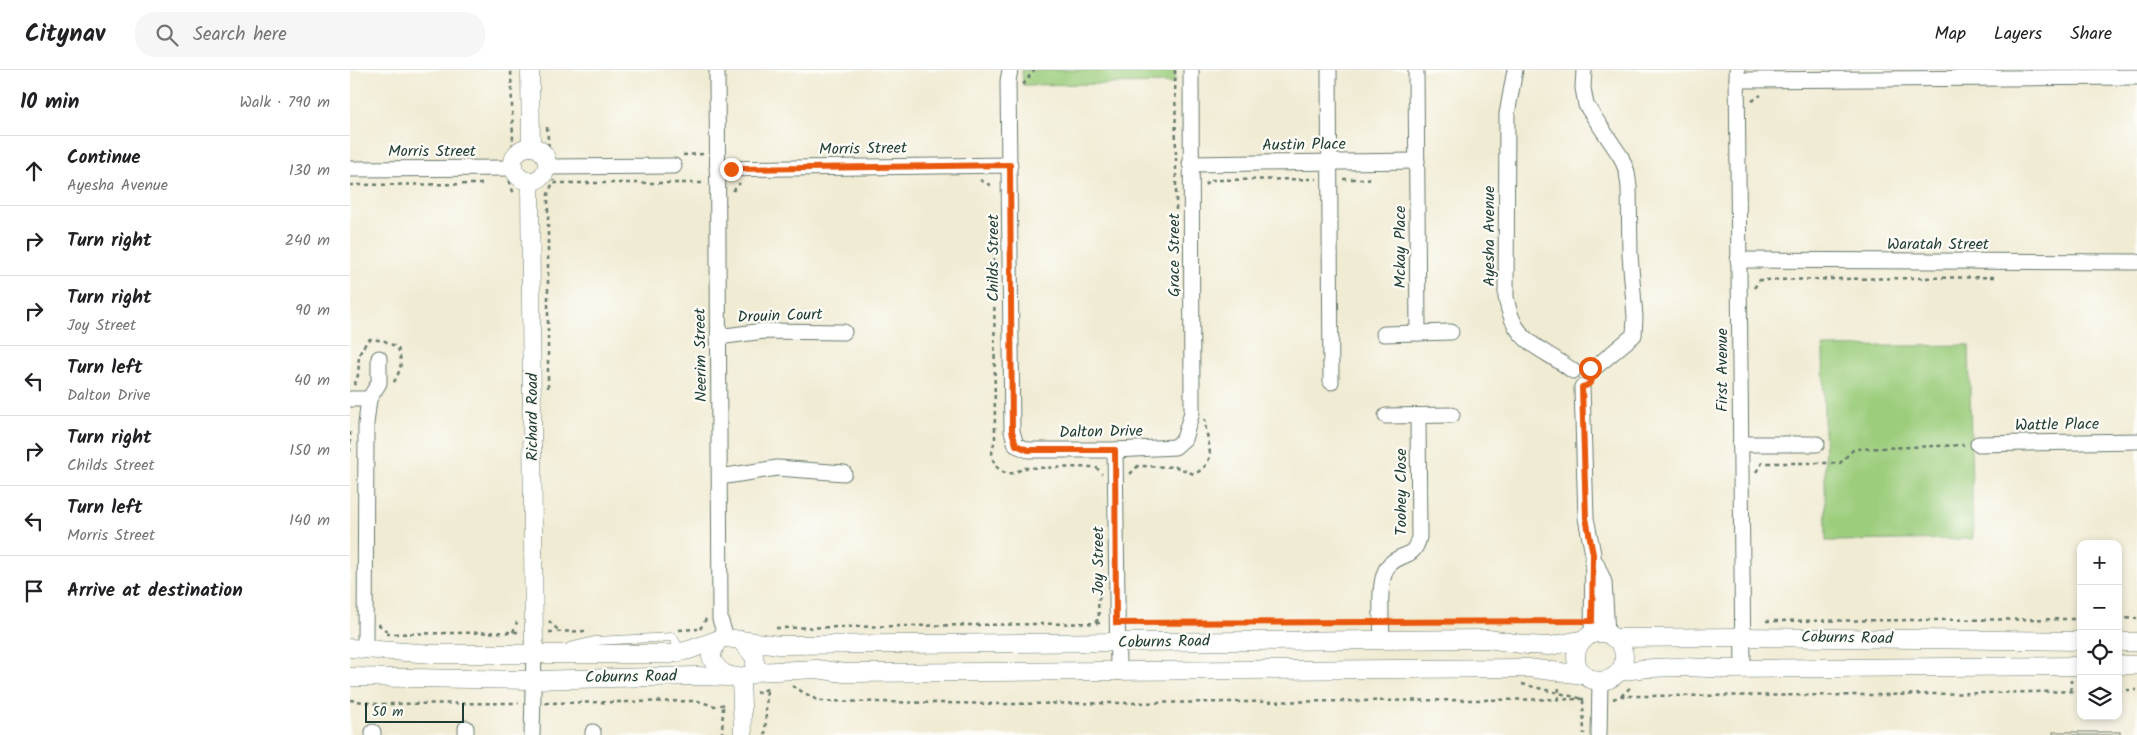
<!DOCTYPE html>
<html lang="en">
<head>
<meta charset="utf-8">
<style>
  body { margin:0; font-family:Kalam,sans-serif; background:#f6f6f6; color:#202124 }
  .controls { position:absolute; right:15px; bottom:15px; display:grid; overflow:hidden; border-radius:10px; box-shadow:0 2px 8px #0003 }
  .controls button { width:45px; height:45px; display:grid; place-items:center; padding:0; border:0; border-bottom:1px solid #e0e0e0; background:#fff; color:#202124; font:25px sans-serif }
  .scale { position:absolute; left:15px; bottom:12px; width:99px; box-sizing:border-box; padding-left:5px; border:2px solid #1f3d34; border-top:0; font-size:14px; line-height:18px; white-space:nowrap; color:#1f3d34; -webkit-text-stroke:4px #fdfcf7; paint-order:stroke }
  .stop { position:absolute; width:15px; height:15px; margin:-11px; border:4px solid #ea580c; border-radius:50%; background:#fff }
  .stop.end { background:#ea580c; border-color:#fff; box-shadow:0 1px 5px #0008 }
  .list { margin:0; padding:0; list-style:none }
  h2 { display:flex; justify-content:space-between; align-items:center; height:65px; margin:0; padding:0 20px; font-size:21px }
  h2 small { font-size:16px; font-weight:400; color:#757577 }
  .list li { display:grid; grid-template-columns:32px 1fr auto; gap:15px; align-items:center; box-sizing:border-box; height:70px; padding:0 20px; border-top:1px solid #e0e0e0 }
  .list b { display:block; font-size:19px; white-space:nowrap }
  .list p { margin:0; font-size:16px; white-space:nowrap; color:#757577 }
  .list em { font-size:16px; font-style:normal; color:#757577 }
  .icon { flex:none; width:28px; height:28px; fill:none; stroke:currentColor; stroke-width:2; stroke-linecap:round; stroke-linejoin:round }
  .map { position:relative; flex:none; width:1787px; height:665px; overflow:hidden }
  header { display:flex; align-items:center; gap:30px; box-sizing:border-box; height:70px; padding:0 25px; background:#fff; border-bottom:1px solid #e0e0e0 }
  header strong { font-size:24px }
  nav { display:flex; gap:28px; margin-inline-start:auto; font-size:18px }
  .search { width:350px; height:45px; background:#f6f6f6; display:flex; align-items:center; gap:12px; box-sizing:border-box; padding:0 18px; border-radius:20px; color:#757577; font-size:19px }
  main { display:flex }
  aside { flex:1; background:#fff }
  .map>svg:first-child { display:block }
  .green { fill:#9ccd7d; stroke:#5e8558 }
  .building { fill:#e09c80 }
  .lines { fill:none; stroke-linecap:round; stroke-linejoin:round }
  .service-casing { stroke:#687a6c; stroke-width:9 }
  .minor-casing { stroke:#687a6c; stroke-width:17 }
  .tertiary-casing { stroke:#687a6c; stroke-width:19 }
  .path { stroke:#687a6c; stroke-width:2.5; stroke-dasharray:4 4; stroke-linecap:butt }
  .service { stroke:#fff; stroke-width:8 }
  .minor { stroke:#fff; stroke-width:15 }
  .tertiary { stroke:#fff; stroke-width:18 }
  .route { stroke:#ea580c; stroke-width:6 }
  .labels { text-anchor:middle; dominant-baseline:central; stroke-width:4.5; stroke-linejoin:round; paint-order:stroke }
  .street-label { font-size:16px; fill:#1f3d34; stroke:#fdfcf7 }
</style>
</head>
<body>
<header>
<strong>Citynav</strong>
<div class="search"><svg class="icon" aria-label="search" viewBox="0 0 24 24"><circle cx="10" cy="10" r="6"/><path d="M15 15l6 6"/></svg>Search here</div>
<nav><a>Map</a><a>Layers</a><a>Share</a></nav>
</header>
<main>
<aside>
<h2>10 min<small>Walk · 790 m</small></h2>
<ul class="list">
<li><svg class="icon" aria-label="ahead" viewBox="0 0 24 24"><path d="M12 20V5M6 11l6-6 6 6"/></svg><div><b>Continue</b><p>Ayesha Avenue</p></div><em>130 m</em></li>
<li><svg class="icon" aria-label="right" viewBox="0 0 24 24"><path d="M7 20v-9h11M14 6l5 5-5 5"/></svg><div><b>Turn right</b></div><em>240 m</em></li>
<li><svg class="icon" aria-label="right" viewBox="0 0 24 24"><path d="M7 20v-9h11M14 6l5 5-5 5"/></svg><div><b>Turn right</b><p>Joy Street</p></div><em>90 m</em></li>
<li><svg class="icon" aria-label="left" viewBox="0 0 24 24"><path d="M17 20v-9H6M10 6l-5 5 5 5"/></svg><div><b>Turn left</b><p>Dalton Drive</p></div><em>40 m</em></li>
<li><svg class="icon" aria-label="right" viewBox="0 0 24 24"><path d="M7 20v-9h11M14 6l5 5-5 5"/></svg><div><b>Turn right</b><p>Childs Street</p></div><em>150 m</em></li>
<li><svg class="icon" aria-label="left" viewBox="0 0 24 24"><path d="M17 20v-9H6M10 6l-5 5 5 5"/></svg><div><b>Turn left</b><p>Morris Street</p></div><em>140 m</em></li>
<li><svg class="icon" aria-label="arrive" viewBox="0 0 24 24"><path d="M6 21V4h12l-3 4 3 4H6"/></svg><div><b>Arrive at destination</b></div></li>
</ul>
</aside>
<div class="map">
<svg width="1787" height="665" viewBox="0 0 1787 665">
  <rect width="100%" height="100%" fill="#fdfcf7"/>
  <filter id="ink" filterUnits="userSpaceOnUse"><feTurbulence type="fractalNoise" baseFrequency=".02" numOctaves="2"/><feDisplacementMap in="SourceGraphic" scale="10" xChannelSelector="R" yChannelSelector="G"/><feConvolveMatrix kernelMatrix="1 2 1 2 8 2 1 2 1" color-interpolation-filters="sRGB"/></filter>
  <filter id="wash" filterUnits="userSpaceOnUse"><feTurbulence type="fractalNoise" baseFrequency=".0096" numOctaves="4" result="noise"/><feDisplacementMap in="SourceGraphic" scale="20" xChannelSelector="R" yChannelSelector="G"/><feGaussianBlur stdDeviation="1.12" result="paint"/><feColorMatrix in="noise" values="0 0 0 0 0 0 0 0 0 0 0 0 0 0 0 0 0 1.4 0 .05"/><feComposite in="paint" operator="in"/></filter>
  <g filter="url(#wash)">
    <rect width="100%" height="100%" fill="#f0ebd3"/>
    <g class="green">
      <path d="M 672,0 L 825,0 L 825,13 L 673,15 Z"/>
      <path d="M 1619,275 L 1623,469 L 1476,471 L 1473,277 Z"/>
    </g>
    <g id="blocks">
      <rect class="building" x="1703" y="662" width="67" height="3"/>
    </g>
  </g>
  <g filter="url(#ink)">
    <use href="#blocks" fill-opacity="0" stroke="#687a6c" stroke-width="1"/>
    <g class="lines">
      <defs>
        <path id="service" d="M 220,577 L 245,571 L 323,567 L 331,582"/>
        <g id="minor">
          <path d="M 367,0 L 370,549 L 376,568"/>
          <path d="M 660,0 L 658,11 L 662,361 L 666,375 L 678,380 L 765,380 L 825,377 L 834,369 L 842,342 L 841,0"/>
          <path d="M 979,0 L 981,312"/>
          <path d="M 1066,0 L 1068,263"/>
          <path d="M 1165,0 L 1157,44 L 1156,227 C 1164,275 1189,275 1223,301"/>
          <path d="M 1234,0 L 1233,18 L 1236,35 L 1271,87 L 1277,102 L 1279,117 L 1280,185 L 1285,247 L 1284,265 L 1242,300"/>
          <path d="M 1387,0 L 1393,599"/>
          <path d="M 1387,10 L 1787,7"/>
          <path d="M 840,94 L 1067,91"/>
          <path d="M 197,97 L 324,96"/>
          <path d="M 0,99 L 164,98"/>
          <path d="M 367,99 L 660,95"/>
          <path d="M 1388,190 L 1787,192"/>
          <path d="M 1034,264 L 1101,262"/>
          <path d="M 368,267 L 414,261 L 494,262"/>
          <path d="M 1232,317 L 1236,448 L 1243,484 L 1242,565"/>
          <path d="M 0,329 L 19,329"/>
          <path d="M 1036,346 L 1102,345"/>
          <path d="M 1390,374 L 1467,374"/>
          <path d="M 1628,374 L 1787,371"/>
          <path d="M 765,380 L 768,602"/>
          <path d="M 370,407 L 427,398 L 494,403"/>
          <path d="M 1246,493 L 1254,512 L 1257,564"/>
          <path d="M 1032,570 C 1032,551 1026,508 1040,494 C 1053,482 1064,489 1069,467 L 1068,346"/>
          <path d="M 15,578 L 16,354 L 19,329 L 29,313 L 29,288"/>
          <path d="M 116,658 L 116,665"/>
          <path d="M 23,665 L 23,662"/>
          <path d="M 182,665 L 184,582"/>
          <path d="M 243,665 L 243,662"/>
          <path d="M 1249,665 L 1250,611"/>
        </g>
        <g id="tertiary">
          <path d="M 180,0 L 181,77"/>
          <circle cx="180" cy="94" r="17"/>
          <path d="M 180,111 L 184,582"/>
          <circle cx="1250" cy="587" r="24"/>
          <path d="M 1263,568 L 1391,567 L 1731,571"/>
          <path d="M 391,571 L 404,586 L 406,597 L 400,605 C 381,610 368,604 361,587 L 367,570 L 376,568 L 429,575 L 1138,569 L 1178,575 L 1200,576 L 1235,569"/>
          <path d="M 1768,572 L 1787,572"/>
          <path d="M 0,578 L 83,584 L 321,584 L 339,580 L 367,570"/>
          <path d="M 1768,595 L 1787,595"/>
          <path d="M 404,602 L 467,599 L 494,603 L 1178,598 L 1234,605"/>
          <path d="M 1269,602 C 1305,595 1339,597 1375,599 L 1731,596"/>
          <path d="M 0,607 L 182,610 L 346,606 L 379,607"/>
          <path d="M 391,608 L 393,665"/>
        </g>
      </defs>
      <use href="#service" class="service-casing"/>
      <use href="#minor" class="minor-casing"/>
      <use href="#tertiary" class="tertiary-casing"/>
      <g class="path">
        <path d="M 825,0 L 826,91"/>
        <path d="M 673,15 L 684,0"/>
        <path d="M 1402,31 L 1411,25"/>
        <path d="M 197,57 L 199,80 L 201,83"/>
        <path d="M 159,85 L 163,73 L 161,0"/>
        <path d="M 333,85 L 354,84"/>
        <path d="M 826,96 L 826,146"/>
        <path d="M 993,109 L 1019,109 L 1018,105"/>
        <path d="M 630,110 L 644,117"/>
        <path d="M 159,111 L 164,124"/>
        <path d="M 204,113 L 354,113"/>
        <path d="M 0,115 L 132,114"/>
        <path d="M 855,115 L 860,110 L 967,109"/>
        <path d="M 383,121 L 390,113"/>
        <path d="M 644,165 L 645,371 C 635,391 653,414 673,398 L 746,397 L 752,404"/>
        <path d="M 1404,218 L 1410,210 L 1648,207"/>
        <path d="M 4,315 C 15,296 0,289 20,269 L 35,271 L 48,278 C 53,295 51,299 43,314"/>
        <path d="M 198,318 L 198,124 L 204,110"/>
        <path d="M 0,362 L 0,383"/>
        <path d="M 1406,402 L 1412,393 L 1490,393 L 1504,379 L 1614,375"/>
        <path d="M 780,404 L 788,396 L 826,397 L 844,404 C 871,392 855,370 855,349"/>
        <path d="M 1768,549 L 1787,548"/>
        <path d="M 199,551 L 209,561"/>
        <path d="M 1416,551 L 1731,549"/>
        <path d="M 745,552 L 749,549 L 748,531 L 752,523"/>
        <path d="M 1044,552 L 1228,551"/>
        <path d="M 781,553 L 1018,552"/>
        <path d="M 28,554 L 39,563"/>
        <path d="M 426,558 L 753,553"/>
        <path d="M 350,559 L 356,549"/>
        <path d="M 329,560 L 348,559"/>
        <path d="M 163,562 L 167,552"/>
        <path d="M 199,562 L 238,561"/>
        <path d="M 36,564 L 168,562"/>
        <path d="M 1172,614 L 1233,629 L 1234,664"/>
        <path d="M 442,616 L 469,631 L 653,634 L 1237,629"/>
        <path d="M 1768,620 L 1787,620"/>
        <path d="M 1721,621 L 1721,610"/>
        <path d="M 406,623 L 420,618"/>
        <path d="M 1271,626 L 1282,616"/>
        <path d="M 1263,629 L 1271,626 L 1534,625 L 1731,621"/>
        <path d="M 0,630 L 26,634 L 169,633"/>
        <path d="M 1208,630 L 1209,616"/>
        <path d="M 195,633 L 348,631 L 364,636 L 378,634"/>
        <path d="M 372,665 L 373,637"/>
        <path d="M 415,665 L 417,617"/>
      </g>
      <use href="#service" class="service"/>
      <use href="#minor" class="minor"/>
      <use href="#tertiary" class="tertiary"/>
    </g>
  </g>
  <g class="lines" filter="url(#ink)">
    <path class="route" d="M 381,99 L 660,95 L 662,361 L 666,375 L 678,380 L 765,380 L 766,553 L 1242,551 L 1243,484 L 1236,448 L 1232,317 C 1242,315 1246,306 1240,298"/>
  </g>
  <g class="labels">
    <g class="street-label">
      <text transform="translate(954 75) rotate(-1)">Austin Place</text>
      <text transform="translate(513 79) rotate(-1)">Morris Street</text>
      <text x="82" y="81">Morris Street</text>
      <text transform="translate(1139 166) rotate(-90)">Ayesha Avenue</text>
      <text x="1588" y="174">Waratah Street</text>
      <text transform="translate(1050 177) rotate(-90)">Mckay Place</text>
      <text transform="translate(824 185) rotate(-90)">Grace Street</text>
      <text transform="translate(643 188) rotate(-90)">Childs Street</text>
      <text transform="translate(430 246) rotate(-2)">Drouin Court</text>
      <text transform="translate(351 285) rotate(-91)">Neerim Street</text>
      <text transform="translate(1372 300) rotate(-90)">First Avenue</text>
      <text transform="translate(182 347) rotate(-90)">Richard Road</text>
      <text transform="translate(1707 355) rotate(-1)">Wattle Place</text>
      <text transform="translate(751 362) rotate(-1)">Dalton Drive</text>
      <text transform="translate(1051 422) rotate(-90)">Toohey Close</text>
      <text transform="translate(748 491) rotate(-90)">Joy Street</text>
      <text transform="translate(1497 568) rotate(1)">Coburns Road</text>
      <text transform="translate(814 572) rotate(-1)">Coburns Road</text>
      <text transform="translate(281 607) rotate(-1)">Coburns Road</text>
    </g>
  </g>
</svg>
<div class="controls">
<button>+</button>
<button>−</button>
<button><svg class="icon" aria-label="locate" viewBox="0 0 24 24"><circle cx="12" cy="12" r="6"/><path d="M12 2v4M12 18v4M2 12h4M18 12h4"/></svg></button>
<button><svg class="icon" aria-label="layers" viewBox="0 0 24 24"><path d="M12 4l9 5-9 5-9-5zM3 14l9 5 9-5"/></svg></button>
</div>
<div class="scale">50 m</div>
<div class="stop" style="left:1240px;top:298px"></div>
<div class="stop end" style="left:381px;top:99px"></div>
</div>
</main>
</body>
</html>
